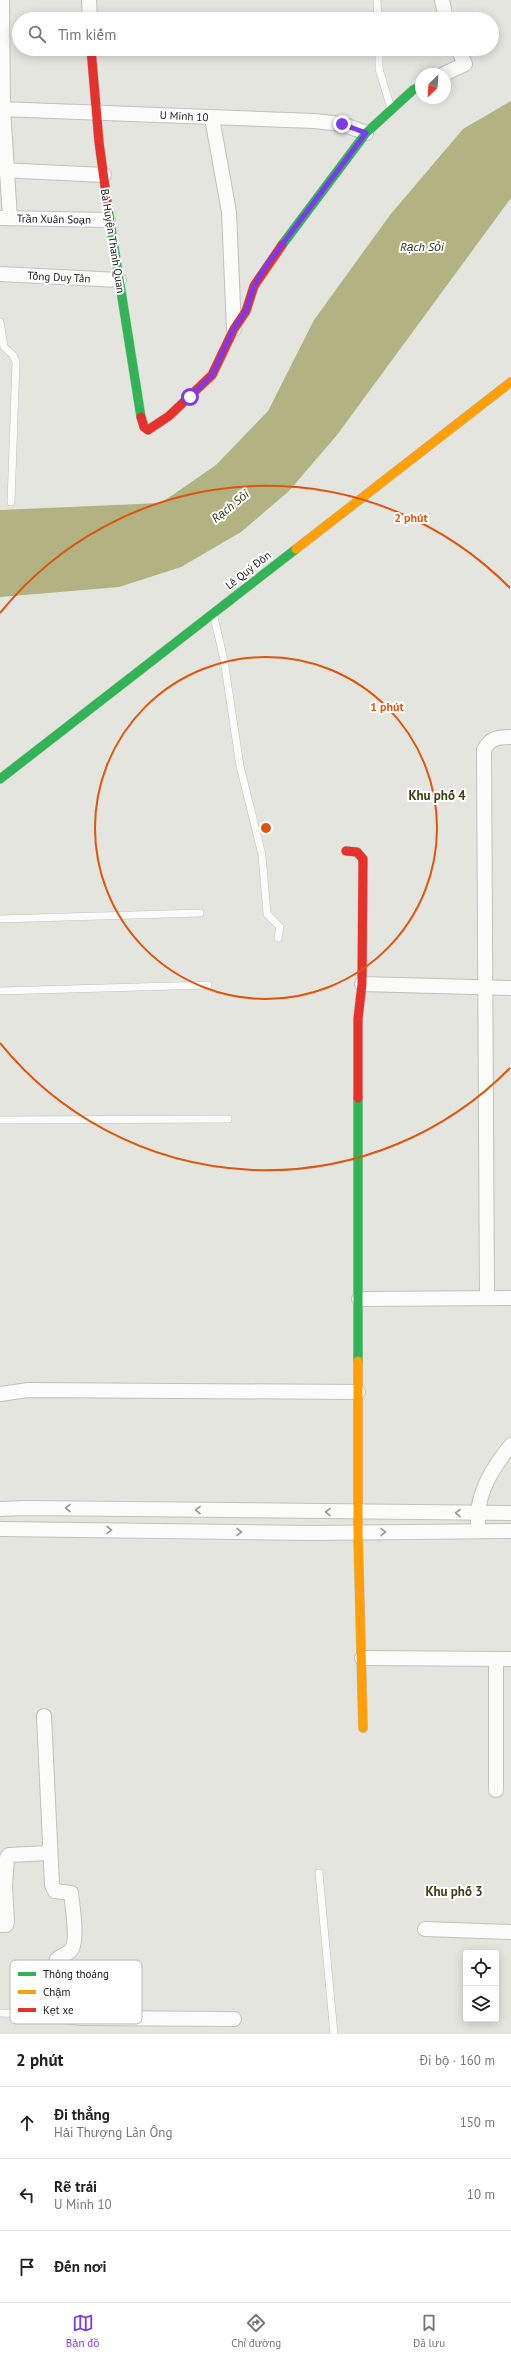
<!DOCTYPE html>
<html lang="vi">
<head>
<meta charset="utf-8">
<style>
  body { margin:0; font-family:"PT Sans",sans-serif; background:#f6f6f6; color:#222 }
  .controls { position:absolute; right:12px; bottom:12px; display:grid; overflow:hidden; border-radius:4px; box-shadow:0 2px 10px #0003 }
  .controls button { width:36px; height:36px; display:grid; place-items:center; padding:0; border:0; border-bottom:1px solid #e0e0e0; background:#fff; color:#222; font:20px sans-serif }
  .compass { position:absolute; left:415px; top:68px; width:36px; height:36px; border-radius:50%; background:#fff; box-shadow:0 2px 10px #0003; rotate:205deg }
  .stop { position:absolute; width:12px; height:12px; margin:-9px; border:3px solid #7c3aed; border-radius:50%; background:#fff }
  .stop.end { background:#7c3aed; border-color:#fff; box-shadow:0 1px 4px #0008 }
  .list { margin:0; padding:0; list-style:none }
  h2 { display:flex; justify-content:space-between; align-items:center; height:52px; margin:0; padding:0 16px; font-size:17px }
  h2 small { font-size:13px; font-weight:400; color:#767676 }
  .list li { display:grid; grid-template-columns:26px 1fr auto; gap:12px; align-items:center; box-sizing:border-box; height:72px; padding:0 16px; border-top:1px solid #e0e0e0 }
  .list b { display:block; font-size:15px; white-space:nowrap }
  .list p { margin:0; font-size:13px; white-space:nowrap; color:#767676 }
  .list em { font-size:13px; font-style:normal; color:#767676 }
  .icon { flex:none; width:22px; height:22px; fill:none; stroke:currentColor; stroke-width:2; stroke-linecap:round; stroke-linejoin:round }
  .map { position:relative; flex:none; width:511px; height:2034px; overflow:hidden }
  .search { position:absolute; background:#fff; box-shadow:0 2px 10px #0003; left:12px; right:12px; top:12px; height:44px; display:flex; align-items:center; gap:10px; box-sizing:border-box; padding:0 14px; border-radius:22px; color:#767676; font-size:15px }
  .sheet { height:268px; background:#fff }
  nav { display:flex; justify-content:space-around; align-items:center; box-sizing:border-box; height:56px; border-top:1px solid #e0e0e0; background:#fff; font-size:11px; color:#767676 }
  nav a { display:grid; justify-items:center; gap:2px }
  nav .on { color:#7c3aed }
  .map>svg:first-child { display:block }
  .water { fill:#b2b282 }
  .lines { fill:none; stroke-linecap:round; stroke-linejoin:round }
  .lane-casing { stroke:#c1c1bd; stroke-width:8 }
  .street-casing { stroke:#c1c1bd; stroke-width:16 }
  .fast-casing { stroke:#c1c1bd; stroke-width:10 }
  .slow-casing { stroke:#c1c1bd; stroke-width:10 }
  .jam-casing { stroke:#c1c1bd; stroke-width:10 }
  .lane { stroke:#fbfbfa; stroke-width:7 }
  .street { stroke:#fbfbfa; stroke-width:14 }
  .fast { stroke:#30b455; stroke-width:9 }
  .slow { stroke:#ff9f0a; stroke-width:9 }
  .jam { stroke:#e5322d; stroke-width:9 }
  .oneway { stroke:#949492 }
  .route { stroke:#7c3aed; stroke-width:5 }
  .ring { fill:none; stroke:#de560c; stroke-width:2 }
  .labels { text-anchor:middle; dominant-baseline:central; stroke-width:4; stroke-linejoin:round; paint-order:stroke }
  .street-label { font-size:11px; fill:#171714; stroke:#fff }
  .water-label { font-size:12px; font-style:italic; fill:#323213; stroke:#fff }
  .quarter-label { font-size:13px; font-weight:bold; fill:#3f3f16; stroke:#fff }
  .key { fill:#fff; stroke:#b9b9b8; stroke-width:1 }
  .key-label { font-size:11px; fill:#171714 }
  .centre { fill:#de560c; stroke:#fff; stroke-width:2 }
  .ring-label { font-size:12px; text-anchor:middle; font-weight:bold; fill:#de560c; stroke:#fff; stroke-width:4; stroke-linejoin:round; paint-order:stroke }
</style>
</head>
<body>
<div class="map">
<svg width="511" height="2034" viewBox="0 0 511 2034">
  <rect width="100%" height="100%" fill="#e5e5e0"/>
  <path class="water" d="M 511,101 L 511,198 L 337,435 L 289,491 L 241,532 L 181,567 L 119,587 L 0,597 L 0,510 L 161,503 L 216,465 L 268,411 L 314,320 L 390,215 L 463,129 Z"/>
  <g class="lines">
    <defs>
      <g id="lane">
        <path d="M 377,0 L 378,19"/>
        <path d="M 379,49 L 379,69 L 391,108"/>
        <path d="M 0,322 L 4,347 L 13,355 L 16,362 L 11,502"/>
        <path d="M 214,617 L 224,660 L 240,766 L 262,855 L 267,914 L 280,927 L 278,938"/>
        <path d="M 0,919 L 200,913"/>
        <path d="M 0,991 L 208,985"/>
        <path d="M 0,1120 L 228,1119"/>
        <path d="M 319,1873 L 334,2034"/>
        <path d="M 0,2013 L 59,2015"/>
      </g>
      <g id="street">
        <path d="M 2,0 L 3,109 L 10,218"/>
        <path d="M 89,0 L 90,19"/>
        <path d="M 442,0 L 446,19"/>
        <path d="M 444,74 L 465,64 L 458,49"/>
        <path d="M 0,109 L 314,121 L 342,124 L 366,133"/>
        <path d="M 212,118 L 229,212 L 234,329"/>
        <path d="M 0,170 L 104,175"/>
        <path d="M 0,218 L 108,220"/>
        <path d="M 0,274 L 119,280"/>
        <path d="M 362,984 L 511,988"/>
        <path d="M 487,1298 L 484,750 C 490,738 498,737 511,737"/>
        <path d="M 359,1299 L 511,1298"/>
        <path d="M 0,1394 L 28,1390 L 358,1392"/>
        <path d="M 0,1509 L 26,1508 L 511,1513"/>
        <path d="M 478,1522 C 476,1493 494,1466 511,1445"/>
        <path d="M 0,1529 L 312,1533 L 511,1531"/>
        <path d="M 362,1658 L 511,1659"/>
        <path d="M 44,1716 L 52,1885 L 55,1891 L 71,1893 C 72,1903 79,1944 70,1951 C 67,1954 61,1956 57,1959 L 55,1966 L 59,2015 L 81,2018 L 234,2019"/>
        <path d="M 496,1790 L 496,1659"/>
        <path d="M 0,1925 L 6,1925 L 7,1922 L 5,1886 L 7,1858 L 9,1855 L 49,1853"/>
        <path d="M 425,1929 L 511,1932"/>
      </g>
      <g id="fast">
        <path d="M 108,209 L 141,417"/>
        <path d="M 282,245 L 366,133 L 413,90 L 421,86"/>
        <path d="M 0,779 L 296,549"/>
        <path d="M 358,1098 L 358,1361"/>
      </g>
      <g id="slow">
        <path d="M 296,549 L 511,382"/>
        <path d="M 358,1361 L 358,1532 L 363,1728"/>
      </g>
      <g id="jam">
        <path d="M 91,49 L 99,142 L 108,209"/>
        <path d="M 141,417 L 144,427 L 148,430 L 169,416 L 212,375 L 234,329 L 246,311 L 254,286 L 282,245"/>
        <path d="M 346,851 L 357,852 L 363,859 L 362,984 L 358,1019 L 358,1098"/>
      </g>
    </defs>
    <use href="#lane" class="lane-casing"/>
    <use href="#street" class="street-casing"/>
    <use href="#fast" class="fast-casing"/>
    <use href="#slow" class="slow-casing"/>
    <use href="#jam" class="jam-casing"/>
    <use href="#lane" class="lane"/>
    <use href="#street" class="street"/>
    <use href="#fast" class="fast"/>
    <use href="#slow" class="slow"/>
    <use href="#jam" class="jam"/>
  </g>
  <defs><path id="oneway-chevron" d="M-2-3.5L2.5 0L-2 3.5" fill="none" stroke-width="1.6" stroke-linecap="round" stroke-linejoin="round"/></defs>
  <g class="oneway">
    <use href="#oneway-chevron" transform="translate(68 1508) rotate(-179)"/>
    <use href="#oneway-chevron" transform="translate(198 1510) rotate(-179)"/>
    <use href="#oneway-chevron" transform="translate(328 1512) rotate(-179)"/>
    <use href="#oneway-chevron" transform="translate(458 1513) rotate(-179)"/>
    <use href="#oneway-chevron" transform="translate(109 1530) rotate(1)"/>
    <use href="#oneway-chevron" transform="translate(239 1532) rotate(1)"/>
    <use href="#oneway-chevron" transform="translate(383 1532) rotate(-1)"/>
  </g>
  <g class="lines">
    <path class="route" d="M 190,397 L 212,375 L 234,328 L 246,311 L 254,286 L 266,266 L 366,133 L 342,124"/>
  </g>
  <g class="ring">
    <circle cx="266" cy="828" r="171"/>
    <path d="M510 1068A342 342 0 0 1 0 1043M0 613A342 342 0 0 1 510 588"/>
  </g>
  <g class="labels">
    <g class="street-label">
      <text transform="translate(184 116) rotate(3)">U Minh 10</text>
      <text transform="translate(54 219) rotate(1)">Trần Xuân Soạn</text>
      <text transform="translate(113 241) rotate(81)">Bà Huyện Thanh Quan</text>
      <text transform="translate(59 277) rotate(3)">Tống Duy Tân</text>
      <text transform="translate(248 570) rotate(-38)">Lê Quý Đôn</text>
    </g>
    <g class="water-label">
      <text x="422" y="246">Rạch Sỏi</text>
      <text transform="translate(230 506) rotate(-39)">Rạch Sỏi</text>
    </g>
    <g class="quarter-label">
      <text x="437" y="795">Khu phố 4</text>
      <text x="454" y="1891">Khu phố 3</text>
    </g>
  </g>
  <rect x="10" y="1960" width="132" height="64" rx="6" class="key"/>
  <rect x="18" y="1972" width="18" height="4" fill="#30b455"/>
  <rect x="18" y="1990" width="18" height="4" fill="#ff9f0a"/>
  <rect x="18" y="2008" width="18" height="4" fill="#e5322d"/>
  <g class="key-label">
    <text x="43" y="1978">Thông thoáng</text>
    <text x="43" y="1996">Chậm</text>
    <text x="43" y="2014">Kẹt xe</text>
  </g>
  <circle cx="266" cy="828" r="6" class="centre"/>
  <g class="ring-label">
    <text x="411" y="522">2 phút</text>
    <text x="387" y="711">1 phút</text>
  </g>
</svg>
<div class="controls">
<button><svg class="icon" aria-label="locate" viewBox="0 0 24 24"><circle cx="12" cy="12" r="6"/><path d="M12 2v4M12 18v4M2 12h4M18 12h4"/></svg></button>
<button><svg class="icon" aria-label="layers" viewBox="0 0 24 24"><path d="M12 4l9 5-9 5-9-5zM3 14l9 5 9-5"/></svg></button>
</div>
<svg class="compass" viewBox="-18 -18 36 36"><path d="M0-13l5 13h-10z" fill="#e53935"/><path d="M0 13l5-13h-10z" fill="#767676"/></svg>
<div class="stop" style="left:190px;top:397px"></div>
<div class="stop end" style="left:342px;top:124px"></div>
<div class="search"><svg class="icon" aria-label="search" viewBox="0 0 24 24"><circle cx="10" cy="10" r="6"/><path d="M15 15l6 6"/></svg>Tìm kiếm</div>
</div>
<section class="sheet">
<h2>2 phút<small>Đi bộ · 160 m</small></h2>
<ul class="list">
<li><svg class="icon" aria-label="ahead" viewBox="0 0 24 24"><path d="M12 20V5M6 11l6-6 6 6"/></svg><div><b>Đi thẳng</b><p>Hải Thượng Lãn Ông</p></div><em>150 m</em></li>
<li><svg class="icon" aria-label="left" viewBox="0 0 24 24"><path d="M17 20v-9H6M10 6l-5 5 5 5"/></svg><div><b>Rẽ trái</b><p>U Minh 10</p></div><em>10 m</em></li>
<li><svg class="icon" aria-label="arrive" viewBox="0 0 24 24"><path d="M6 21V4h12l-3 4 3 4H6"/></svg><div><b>Đến nơi</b></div></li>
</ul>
</section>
<nav>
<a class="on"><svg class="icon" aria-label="map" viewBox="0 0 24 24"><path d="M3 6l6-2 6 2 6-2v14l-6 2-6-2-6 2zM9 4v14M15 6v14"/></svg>Bản đồ</a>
<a><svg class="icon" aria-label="directions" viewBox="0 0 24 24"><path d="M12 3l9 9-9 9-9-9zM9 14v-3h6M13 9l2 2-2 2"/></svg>Chỉ đường</a>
<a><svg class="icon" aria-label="saved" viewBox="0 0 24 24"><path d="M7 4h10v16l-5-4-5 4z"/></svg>Đã lưu</a>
</nav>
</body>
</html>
